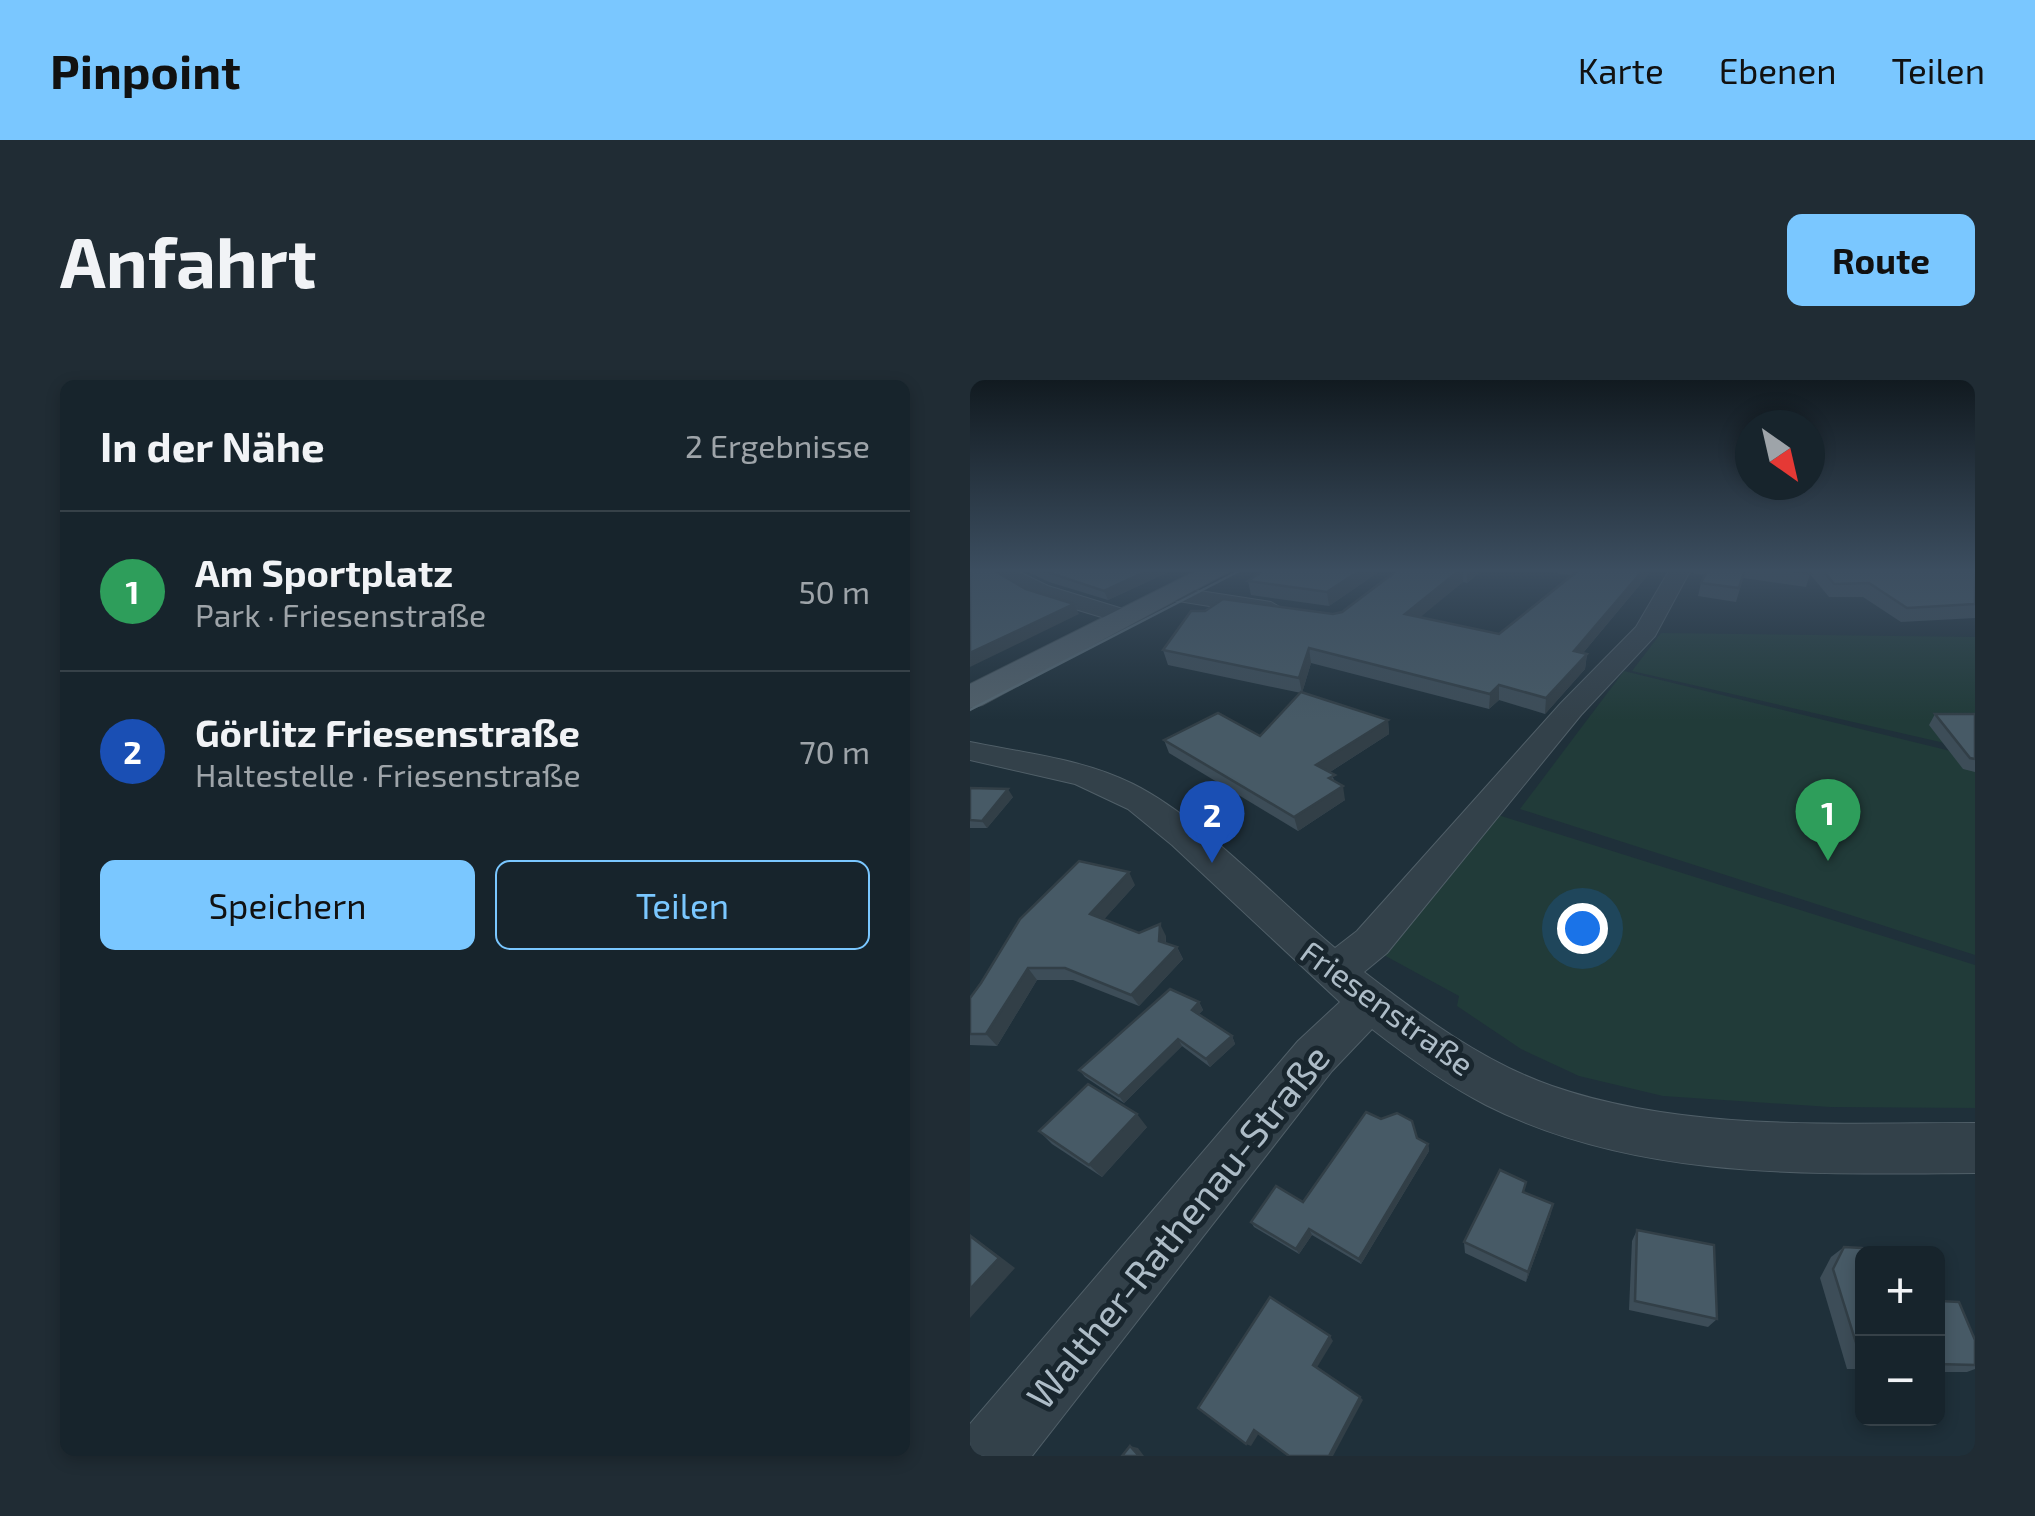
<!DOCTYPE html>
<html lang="de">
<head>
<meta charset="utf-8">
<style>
  body { margin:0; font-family:"Exo 2",sans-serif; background:#202c34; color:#f1f3f6 }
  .controls { position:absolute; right:30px; bottom:30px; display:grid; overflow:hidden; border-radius:15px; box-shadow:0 5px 15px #0003 }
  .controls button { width:90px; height:90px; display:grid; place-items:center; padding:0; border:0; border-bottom:2px solid #364148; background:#17242c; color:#f1f3f6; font:50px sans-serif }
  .compass { position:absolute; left:765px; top:30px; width:90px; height:90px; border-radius:50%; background:#17242c; box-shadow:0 5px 15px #0003; rotate:146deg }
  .you { position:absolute; left:612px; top:548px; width:35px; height:35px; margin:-25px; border:8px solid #fff; border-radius:50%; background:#1a73e8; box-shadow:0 0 0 15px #1a73e833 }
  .badge { display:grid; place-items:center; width:65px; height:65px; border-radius:50%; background:#7ac7ff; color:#fff; font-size:32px; font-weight:700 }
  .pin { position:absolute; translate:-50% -82px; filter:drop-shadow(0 2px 5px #0008) }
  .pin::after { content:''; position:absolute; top:52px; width:35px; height:30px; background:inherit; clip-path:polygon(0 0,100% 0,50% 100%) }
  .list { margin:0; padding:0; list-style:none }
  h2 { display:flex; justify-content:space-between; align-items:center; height:130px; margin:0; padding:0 40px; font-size:42px }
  h2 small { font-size:32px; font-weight:400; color:#9ea4a9 }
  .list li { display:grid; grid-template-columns:65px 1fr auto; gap:30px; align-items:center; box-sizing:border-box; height:160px; padding:0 40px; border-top:2px solid #364148 }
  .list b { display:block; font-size:38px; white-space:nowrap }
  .list p { margin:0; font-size:32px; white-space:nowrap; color:#9ea4a9 }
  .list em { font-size:32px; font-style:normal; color:#9ea4a9 }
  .actions { display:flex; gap:20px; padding:30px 40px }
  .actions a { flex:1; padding:22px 0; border:2px solid #7ac7ff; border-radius:15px; text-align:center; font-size:35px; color:#7ac7ff }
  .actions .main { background:#7ac7ff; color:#111 }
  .map { position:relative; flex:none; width:1005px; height:1076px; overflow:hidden; border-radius:15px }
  header { display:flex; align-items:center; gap:60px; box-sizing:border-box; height:140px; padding:0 50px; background:#7ac7ff; color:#111 }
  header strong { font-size:48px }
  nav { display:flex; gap:55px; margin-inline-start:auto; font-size:35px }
  .intro { display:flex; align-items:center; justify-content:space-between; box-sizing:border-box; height:240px; padding:0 60px }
  h1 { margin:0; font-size:70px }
  .button { padding:25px 45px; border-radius:15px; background:#7ac7ff; color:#111; font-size:35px; font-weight:700 }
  main { display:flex; gap:60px; padding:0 60px }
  aside { flex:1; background:#17242c; border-radius:15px; box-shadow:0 5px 15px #0003 }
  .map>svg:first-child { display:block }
  .green { fill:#213b39 }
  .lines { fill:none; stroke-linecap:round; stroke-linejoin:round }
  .minor-casing { stroke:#505f68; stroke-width:2 }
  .major-casing { stroke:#3f4d56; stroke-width:2 }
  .minor { fill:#33414a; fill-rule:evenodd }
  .major { fill:#51606a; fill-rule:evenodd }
  .tram { stroke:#546671; stroke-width:2.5 }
  .wall { fill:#3d4d58 }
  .shaded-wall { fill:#323f47 }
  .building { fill:#475a66; stroke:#323f47; stroke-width:2.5 }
  .labels { text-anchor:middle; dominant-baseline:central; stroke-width:10; stroke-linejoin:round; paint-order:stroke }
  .street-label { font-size:32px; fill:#adbcc7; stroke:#19262e }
  .near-street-label { font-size:38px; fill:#adbcc7; stroke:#19262e }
</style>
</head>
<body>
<header>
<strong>Pinpoint</strong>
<nav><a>Karte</a><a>Ebenen</a><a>Teilen</a></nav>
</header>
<div class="intro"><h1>Anfahrt</h1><a class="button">Route</a></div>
<main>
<aside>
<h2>In der Nähe<small>2 Ergebnisse</small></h2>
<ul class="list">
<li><span class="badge" style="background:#2e9e5b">1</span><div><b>Am Sportplatz</b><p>Park · Friesenstraße</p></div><em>50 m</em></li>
<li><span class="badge" style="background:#1a4fb4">2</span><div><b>Görlitz Friesenstraße</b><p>Haltestelle · Friesenstraße</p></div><em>70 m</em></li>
</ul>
<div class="actions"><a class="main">Speichern</a><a>Teilen</a></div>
</aside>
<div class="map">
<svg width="1005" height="1076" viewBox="0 0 1005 1076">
  <rect width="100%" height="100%" fill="#1f303a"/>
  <g class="green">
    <path d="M 691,253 L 1005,257 L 1005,370 L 662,291 Z"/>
    <path d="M 654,291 L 1005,377 L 1005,575 L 550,429 Z"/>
    <path d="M 528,435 L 1005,585 L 1005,728 L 860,727 L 693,716 L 609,696 L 551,669 L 487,626 L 489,616 L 412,574 Z"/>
  </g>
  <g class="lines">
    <defs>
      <g id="minor">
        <path d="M 16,189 L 43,189 L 78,206 L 166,233 L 170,238 L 158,245 L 62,216 Z"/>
        <path d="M 700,189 L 721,189 L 685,256 L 611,335 L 417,573 L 394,592 C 451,636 513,682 582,706 C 715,752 866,743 1005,743 L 1005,793 C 841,794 667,801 516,725 C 475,704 438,677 402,649 L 362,691 L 62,1076 L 0,1076 L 0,1044 L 328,661 L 370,622 L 202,465 L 158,429 L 105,404 L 0,380 L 0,362 C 54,373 113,379 163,404 C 231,438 305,518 365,568 L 387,551 L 591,323 L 666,247 Z"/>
        <path d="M 204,207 L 301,222 L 313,229 L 301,236 L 196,219 L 193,214 L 196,209 Z"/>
      </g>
      <path id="major" d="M 230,189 L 264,189 L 12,325 L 0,328 L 0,304 Z"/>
    </defs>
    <use href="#minor" class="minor-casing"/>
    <use href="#major" class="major-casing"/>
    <use href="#minor" class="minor"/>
    <use href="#major" class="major"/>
    <path class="tram" d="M 0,330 L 273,189"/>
  </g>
  <g class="wall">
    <path d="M 52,189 L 205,189 L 138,220 L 79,202 Z"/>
    <path d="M 295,189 L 413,189 L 359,226 L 281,215 L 278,201 Z"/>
    <path d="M 429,189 L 514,189 L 497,203 L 493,202 L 449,237 L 529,254 L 603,196 L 566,189 L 683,189 L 613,273 L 617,274 L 615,289 L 575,334 L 529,320 L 519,329 L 341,283 L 332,313 L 418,340 L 419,354 L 360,392 L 375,420 L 328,451 L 199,373 L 194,360 L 290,356 L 331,313 L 198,285 L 193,270 L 372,232 Z"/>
    <path d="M 723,189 L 1005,189 L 1005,238 L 931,242 L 893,217 L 859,217 L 840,194 L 836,207 L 773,198 L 766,222 L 728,216 L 731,203 L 735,195 L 723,193 Z"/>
    <path d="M 965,334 L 1005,334 L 1005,392 L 993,389 L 959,345 Z"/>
    <path d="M 0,408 L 43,417 L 17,448 L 0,448 Z"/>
    <path d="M 165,505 L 134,539 L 169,553 L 196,556 L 196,563 L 207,567 L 213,579 L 169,626 L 103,600 L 67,600 L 27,666 L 0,665 L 0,618 Z"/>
    <path d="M 229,622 L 233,630 L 229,634 L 262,656 L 265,664 L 240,687 L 212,666 L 154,723 L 115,697 L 109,690 Z"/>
    <path d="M 177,747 L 132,797 L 82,764 L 69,751 Z"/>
    <path d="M 447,758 L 458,764 L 459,771 L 391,884 L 342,855 L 329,874 L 284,847 L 281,842 L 333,822 Z"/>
    <path d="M 554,813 L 583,824 L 580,836 L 556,902 L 495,873 L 494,862 Z"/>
    <path d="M 667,850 L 747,939 L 738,947 L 659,930 L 662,861 Z"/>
    <path d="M 874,867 L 892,874 L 892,989 L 877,989 L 850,898 L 861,877 Z"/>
    <path d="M 968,912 L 971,921 L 1005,960 L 1005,989 L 997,992 L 968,992 Z"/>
  </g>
  <g class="shaded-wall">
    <path d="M 181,189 L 205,189 L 138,220 L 134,211 Z"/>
    <path d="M 392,189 L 413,189 L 359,226 L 357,212 Z"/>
    <path d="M 491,189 L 493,189 L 493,202 L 436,249 L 435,234 Z"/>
    <path d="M 497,189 L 514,189 L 497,203 Z"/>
    <path d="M 674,189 L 683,189 L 602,286 L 604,271 Z"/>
    <path d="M 104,224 L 109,234 L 0,287 L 0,273 Z"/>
    <path d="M 339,268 L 341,283 L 332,313 L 329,298 Z"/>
    <path d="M 617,274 L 615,289 L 575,334 L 576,318 Z"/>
    <path d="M 529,305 L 529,320 L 519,329 L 520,314 Z"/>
    <path d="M 418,340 L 419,354 L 349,399 L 346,385 Z"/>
    <path d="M 373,406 L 375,420 L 328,451 L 324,437 Z"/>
    <path d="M 38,409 L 43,417 L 17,448 L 12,441 Z"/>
    <path d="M 159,492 L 165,505 L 128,546 L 120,534 Z"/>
    <path d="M 190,544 L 196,556 L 195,573 L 189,561 Z"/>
    <path d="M 207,567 L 213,579 L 169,626 L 161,615 Z"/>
    <path d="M 58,588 L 67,600 L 27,666 L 16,654 Z"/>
    <path d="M 229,622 L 233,630 L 226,637 L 222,630 Z"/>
    <path d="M 262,656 L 265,664 L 240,687 L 236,679 Z"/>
    <path d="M 208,659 L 212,666 L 154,723 L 149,716 Z"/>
    <path d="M 167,734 L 177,747 L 132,797 L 119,785 Z"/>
    <path d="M 458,764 L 459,771 L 391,884 L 389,879 Z"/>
    <path d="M 583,824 L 580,836 L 556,902 L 558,892 Z"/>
    <path d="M 339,849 L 342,855 L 329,874 L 326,869 Z"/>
    <path d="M 0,854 L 45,888 L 0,938 Z"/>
    <path d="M 360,956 L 363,961 L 346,989 L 343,985 Z"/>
    <path d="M 390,1017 L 393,1020 L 363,1076 L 359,1076 Z"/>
    <path d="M 284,1050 L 289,1053 L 281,1066 L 276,1064 Z"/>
    <path d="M 160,1066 L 168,1068 L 174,1076 L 169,1076 Z"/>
  </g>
  <g class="building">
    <path d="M 0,189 L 21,189 L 56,209 L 104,224 L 0,273 Z"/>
    <path d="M 68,189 L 181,189 L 134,211 Z"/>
    <path d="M 295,189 L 392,189 L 357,212 L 278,201 Z"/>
    <path d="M 429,189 L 491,189 L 435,234 L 529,254 L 610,189 L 674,189 L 604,271 L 617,274 L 576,318 L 529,305 L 520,314 L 339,268 L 329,298 L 193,270 L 221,231 L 235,231 L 253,219 L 363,234 L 372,232 Z"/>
    <path d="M 738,189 L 775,189 L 769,208 L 731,203 Z"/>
    <path d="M 808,189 L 839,189 L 841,194 Z"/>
    <path d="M 852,189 L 1005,189 L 1005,224 L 937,228 L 899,203 L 864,204 Z"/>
    <path d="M 331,312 L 418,340 L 346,385 L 365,395 L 359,398 L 373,406 L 324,437 L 194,360 L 248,333 L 290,356 Z"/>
    <path d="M 965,334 L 1005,334 L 1005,379 L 1000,378 Z"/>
    <path d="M 0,408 L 38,409 L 12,441 L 0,440 Z"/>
    <path d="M 109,481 L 159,492 L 120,534 L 169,553 L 190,544 L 189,561 L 207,567 L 161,615 L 95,588 L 58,588 L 16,654 L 0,654 L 0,618 L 11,603 L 50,539 Z"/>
    <path d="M 200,609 L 229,622 L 222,630 L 262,656 L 236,679 L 208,659 L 149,716 L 109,690 Z"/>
    <path d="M 118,704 L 167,734 L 119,785 L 69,751 Z"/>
    <path d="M 396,732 L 411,739 L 427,733 L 442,741 L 447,758 L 458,764 L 389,879 L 339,849 L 326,869 L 281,842 L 306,806 L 333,822 Z"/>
    <path d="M 530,790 L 556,802 L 553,812 L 583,824 L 558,892 L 494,862 Z"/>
    <path d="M 667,850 L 744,865 L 747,939 L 665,921 Z"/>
    <path d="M 0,856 L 29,878 L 0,909 Z"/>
    <path d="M 874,867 L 892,868 L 898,874 L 892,874 L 892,982 L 863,889 Z"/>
    <path d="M 968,912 L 971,921 L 989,922 L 1005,960 L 1005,985 L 968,984 Z"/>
    <path d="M 300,917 L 360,956 L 343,985 L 390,1017 L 359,1076 L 319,1076 L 284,1050 L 276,1064 L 228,1028 Z"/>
    <path d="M 160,1066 L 169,1076 L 152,1076 Z"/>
  </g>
  <linearGradient id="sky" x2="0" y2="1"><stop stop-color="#111a20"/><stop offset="0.56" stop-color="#3c4e60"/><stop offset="1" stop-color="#3c4e60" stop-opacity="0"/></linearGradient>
  <rect width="1005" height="340" fill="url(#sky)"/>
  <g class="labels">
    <g class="street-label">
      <text transform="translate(418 627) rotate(36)">Friesenstraße</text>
    </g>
    <g class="near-street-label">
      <text transform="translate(207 846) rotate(-51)">Walther-Rathenau-Straße</text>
    </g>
  </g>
</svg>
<div class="controls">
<button>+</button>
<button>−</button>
</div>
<svg class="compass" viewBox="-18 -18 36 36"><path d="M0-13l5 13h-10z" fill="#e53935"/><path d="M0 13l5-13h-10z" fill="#9ea4a9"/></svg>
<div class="you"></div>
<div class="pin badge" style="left:858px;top:481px;background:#2e9e5b">1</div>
<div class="pin badge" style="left:242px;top:483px;background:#1a4fb4">2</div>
</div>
</main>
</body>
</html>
